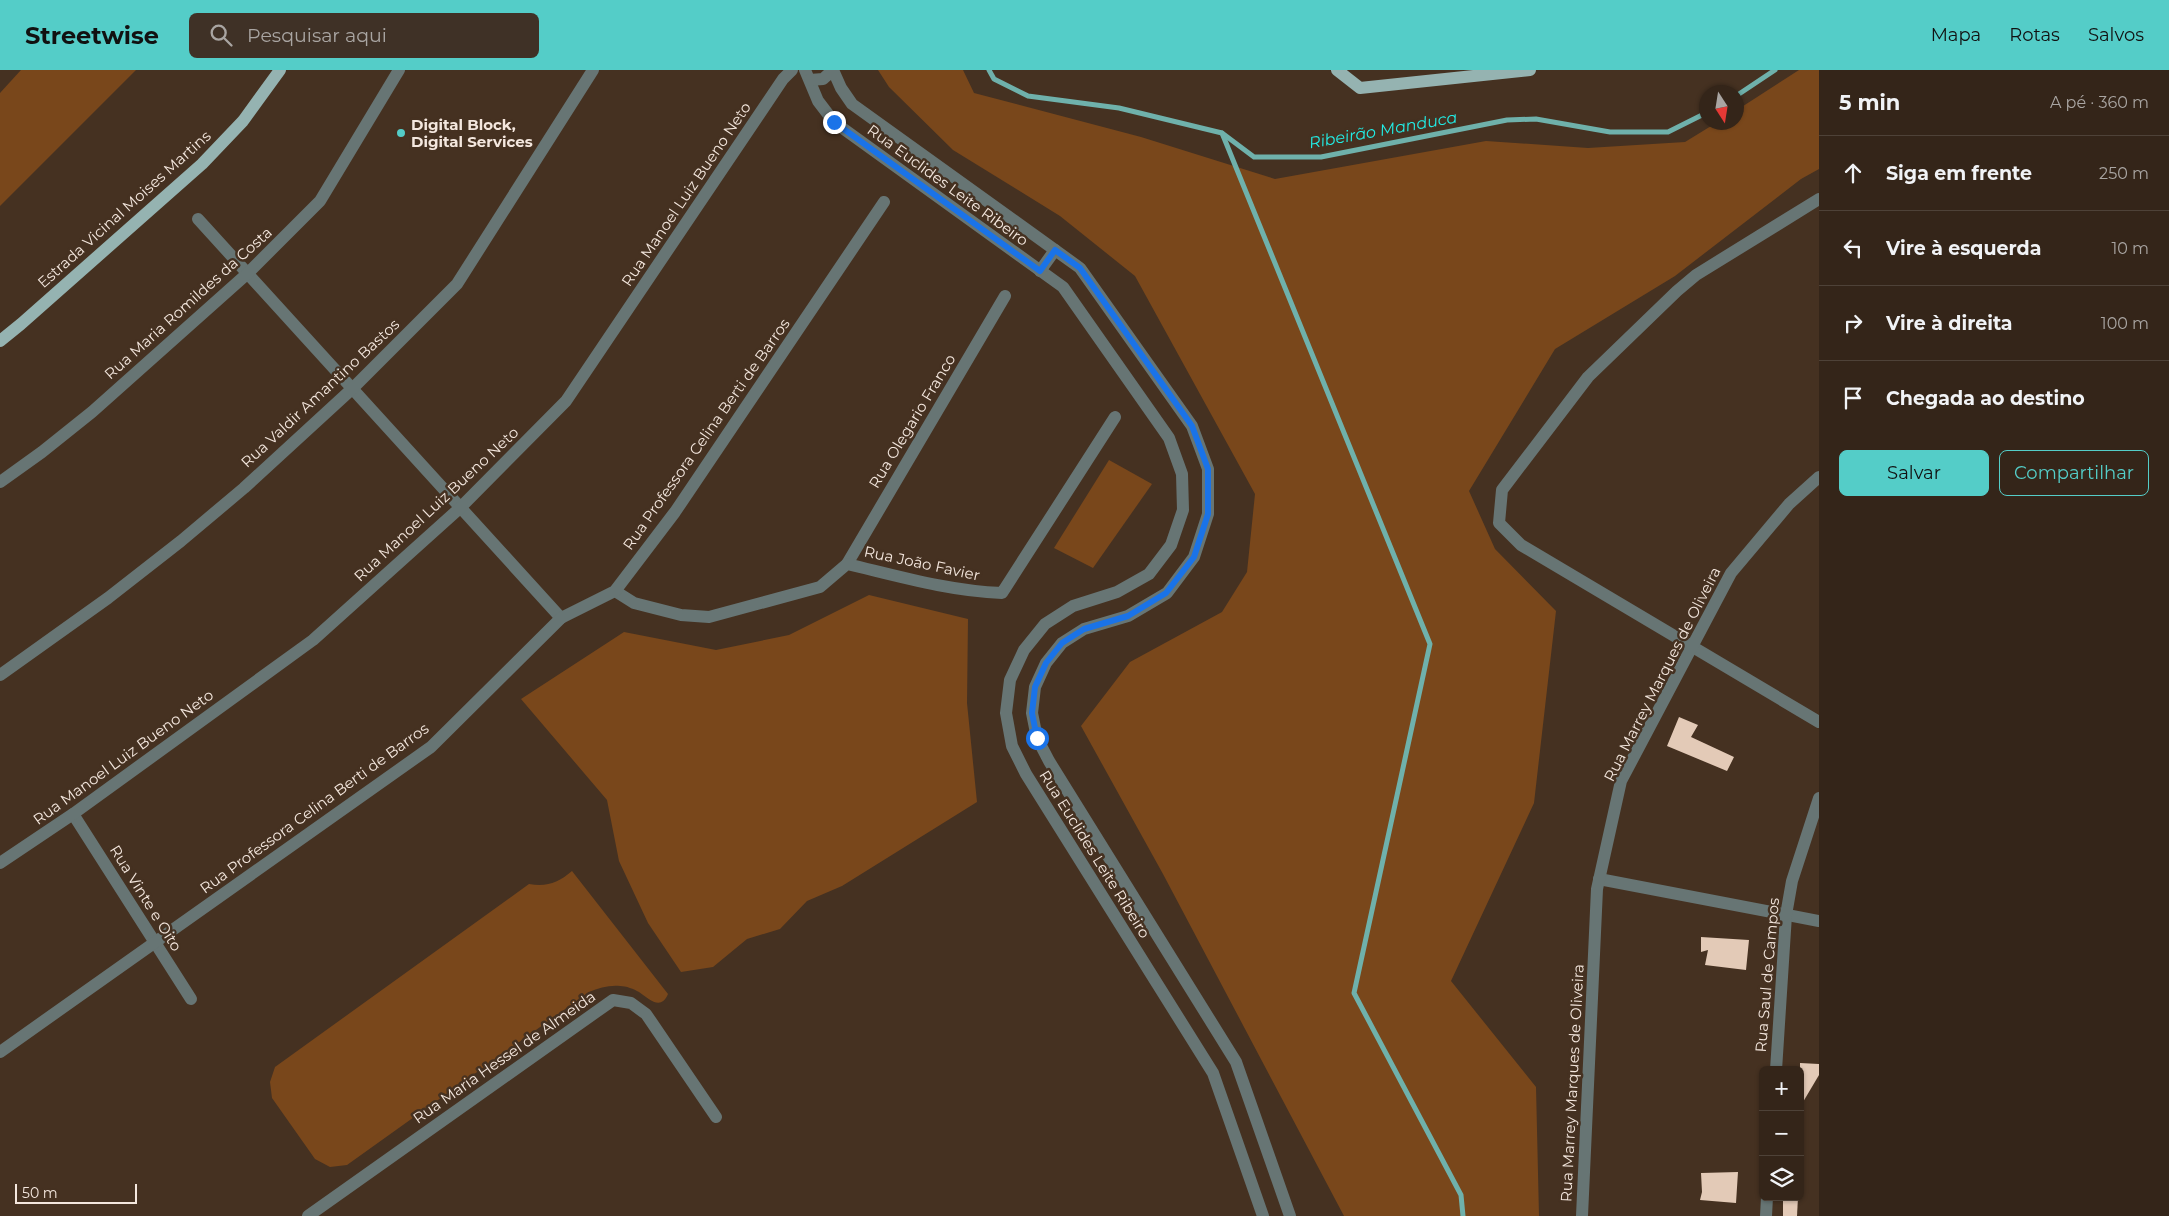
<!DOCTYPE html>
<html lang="pt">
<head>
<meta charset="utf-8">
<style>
  body { margin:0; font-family:Montserrat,sans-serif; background:#3f3126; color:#f1f3f6 }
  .controls { position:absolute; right:15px; bottom:15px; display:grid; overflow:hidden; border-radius:8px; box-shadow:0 1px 4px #0004 }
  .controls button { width:45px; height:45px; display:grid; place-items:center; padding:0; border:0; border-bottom:1px solid #4e4238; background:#342519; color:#f1f3f6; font:25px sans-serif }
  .compass { position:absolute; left:1699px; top:15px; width:45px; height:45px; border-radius:50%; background:#342519; box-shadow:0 1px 4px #0004; rotate:168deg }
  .scale { position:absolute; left:15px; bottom:12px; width:122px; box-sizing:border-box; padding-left:5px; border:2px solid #f4e7de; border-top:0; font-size:14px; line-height:18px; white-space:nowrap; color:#f4e7de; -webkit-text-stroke:4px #453121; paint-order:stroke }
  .stop { position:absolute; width:15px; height:15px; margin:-11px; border:4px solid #1a73e8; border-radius:50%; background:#fff }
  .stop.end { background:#1a73e8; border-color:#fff; box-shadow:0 1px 5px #0008 }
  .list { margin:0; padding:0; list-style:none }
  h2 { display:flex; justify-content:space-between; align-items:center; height:65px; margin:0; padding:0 20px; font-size:21px }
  h2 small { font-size:16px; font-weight:400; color:#a9a5a2 }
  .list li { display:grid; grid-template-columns:32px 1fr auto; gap:15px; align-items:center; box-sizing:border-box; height:75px; padding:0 20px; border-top:1px solid #4e4238 }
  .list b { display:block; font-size:19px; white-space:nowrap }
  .list em { font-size:16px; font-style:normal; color:#a9a5a2 }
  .actions { display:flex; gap:10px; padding:15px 20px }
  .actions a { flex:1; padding:11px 0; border:1px solid #54cdc8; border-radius:8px; text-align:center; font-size:18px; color:#54cdc8 }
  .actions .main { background:#54cdc8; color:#111 }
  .icon { flex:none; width:28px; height:28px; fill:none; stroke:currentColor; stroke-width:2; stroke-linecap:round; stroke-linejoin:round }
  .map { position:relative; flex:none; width:1819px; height:1146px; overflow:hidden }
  header { display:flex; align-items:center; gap:30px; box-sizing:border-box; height:70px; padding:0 25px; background:#54cdc8; color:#111 }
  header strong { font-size:24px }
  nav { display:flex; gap:28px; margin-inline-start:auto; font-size:18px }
  .search { width:350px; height:45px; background:#3f3126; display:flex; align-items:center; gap:12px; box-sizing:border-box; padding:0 18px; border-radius:8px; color:#a9a5a2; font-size:19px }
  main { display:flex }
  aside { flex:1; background:#342519 }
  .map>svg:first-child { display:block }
  .green { fill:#79471b }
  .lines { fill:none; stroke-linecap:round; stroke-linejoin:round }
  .stream { stroke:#6fb1ab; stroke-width:5 }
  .building { fill:#e3cab7 }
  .street { stroke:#677574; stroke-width:12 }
  .primary { stroke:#95b3b1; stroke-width:12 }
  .route { stroke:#1a73e8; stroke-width:6 }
  .poi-dot { fill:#54cdc8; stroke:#453121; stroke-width:2 }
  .labels { text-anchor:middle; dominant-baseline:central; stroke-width:5; stroke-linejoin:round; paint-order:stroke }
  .poi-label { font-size:15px; font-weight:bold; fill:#f4e7de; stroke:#453121; text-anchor:start }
  .street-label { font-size:15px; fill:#f4e7de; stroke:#453121 }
  .water-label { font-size:16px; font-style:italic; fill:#22ede6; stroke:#453121 }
</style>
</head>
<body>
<header>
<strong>Streetwise</strong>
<div class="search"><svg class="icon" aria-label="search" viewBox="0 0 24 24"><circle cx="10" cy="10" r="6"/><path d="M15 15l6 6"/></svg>Pesquisar aqui</div>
<nav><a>Mapa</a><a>Rotas</a><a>Salvos</a></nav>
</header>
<main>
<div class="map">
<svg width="1819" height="1146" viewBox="0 0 1819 1146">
  <rect width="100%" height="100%" fill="#453121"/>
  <g class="green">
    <path d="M 21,0 L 136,0 L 0,136 L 0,23 Z"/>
    <path d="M 878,0 L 963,0 L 974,23 L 1141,67 L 1275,109 L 1486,71 L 1588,78 L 1685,72 L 1716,53 L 1736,52 L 1737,40 L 1799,0 L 1819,0 L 1819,99 L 1801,109 L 1675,206 L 1555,279 L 1469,421 L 1495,479 L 1556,541 L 1534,733 L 1451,911 L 1536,1017 L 1539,1146 L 1344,1146 L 1163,804 L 1081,656 L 1130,592 L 1222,542 L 1247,502 L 1255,424 L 1135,206 L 1060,146 L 953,80 L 889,17 Z"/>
    <path d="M 1109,390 L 1152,414 L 1093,498 L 1054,478 Z"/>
    <path d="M 869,525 L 968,549 L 967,633 L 977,732 L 842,816 L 807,831 L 780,859 L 747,869 L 713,897 L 681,902 L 648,853 L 619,791 L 607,730 L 521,629 L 624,562 L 716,580 L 789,565 Z"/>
    <path d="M 572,801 L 668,924 C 661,941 649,929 639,922 C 634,919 626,916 620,916 C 609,915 599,918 589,922 L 347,1095 L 330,1097 L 315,1089 L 272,1028 L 270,1012 L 275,997 L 529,814 C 547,817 558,813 572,801 Z"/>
  </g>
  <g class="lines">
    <g class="stream">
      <path d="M 989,0 L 994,9 L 1028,26 L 1119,38 L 1222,63 L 1254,87 L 1321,87 L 1507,50 L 1536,49 L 1610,62 L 1668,62 L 1706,43"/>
      <path d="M 1736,26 L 1775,0"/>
      <path d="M 1222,63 L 1430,574 L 1354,923 L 1461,1125 L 1463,1146"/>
    </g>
  </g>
  <g class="building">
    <path d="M 1679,647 L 1698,655 L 1691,667 L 1734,687 L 1727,701 L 1667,676 Z"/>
    <path d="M 1701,867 L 1749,870 L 1746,900 L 1705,895 L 1708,880 L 1701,882 Z"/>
    <path d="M 1800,993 L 1819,994 L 1819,1005 L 1800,1037 Z"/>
    <path d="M 1738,1102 L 1736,1133 L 1700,1130 L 1702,1122 L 1701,1103 Z"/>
    <path d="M 1783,1127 L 1798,1127 L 1797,1146 L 1783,1146 Z"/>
  </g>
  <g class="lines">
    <g class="street">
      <path d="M 805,0 L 818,31 L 834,52 L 1063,217 L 1169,368 L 1182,404 L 1183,440 L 1171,475 L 1149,504 L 1117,522 L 1073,536 L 1045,554 L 1024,580 L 1010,610 L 1006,643 L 1012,676 L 1026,704 L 1213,1003 L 1263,1146"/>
      <path d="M 810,10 L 823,9 L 833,0 L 841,18 L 852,34 L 1080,198 L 1192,356 L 1208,399 L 1208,444 L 1194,487 L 1167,523 L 1128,546 L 1084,559 L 1062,573 L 1046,593 L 1035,617 L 1032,643 L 1037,668 L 1049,691 L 1236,992 L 1290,1146"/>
      <path d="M 1819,129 L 1696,205 L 1677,221 L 1588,307 L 1502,420 L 1499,453 L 1521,475 L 1819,652"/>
      <path d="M 198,149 L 561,548"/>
      <path d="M 1040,201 L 1055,180"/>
      <path d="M 0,412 L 42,382 L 92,342 L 248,203 L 320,131 L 399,0"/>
      <path d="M 847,494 L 1005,226"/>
      <path d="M 615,521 L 634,533 L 681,545 L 709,547 L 820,517 L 847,494 C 898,506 949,521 1002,523 L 1115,347"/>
      <path d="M 0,605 L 108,528 L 181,471 L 244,418 L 353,318 L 457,214 L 593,0"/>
      <path d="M 73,744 L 191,929"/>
      <path d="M 0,793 L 73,744 L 313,570 L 461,437 L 566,331 L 783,9 L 792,0"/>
      <path d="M 1599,809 L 1819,851"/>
      <path d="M 0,982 L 431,677 L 561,548 L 615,521 L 675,442 L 884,132"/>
      <path d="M 1776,1000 L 1786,845 L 1792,811 L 1819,728"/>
      <path d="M 308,1146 L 613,930 L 631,933 L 646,944 L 716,1047"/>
      <path d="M 1582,1146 L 1597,819 L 1621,711 L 1731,503 L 1789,434 L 1819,407"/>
      <path d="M 1766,1146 L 1767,1127"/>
    </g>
    <g class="primary">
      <path d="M 1337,0 L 1360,18 L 1530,0"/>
      <path d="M 0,271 L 21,254 L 202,94 L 243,51 L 280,0"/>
    </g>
  </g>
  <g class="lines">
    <path class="route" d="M 834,52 L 1040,201 L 1055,180 L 1080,198 L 1192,356 L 1208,399 L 1208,444 L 1194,487 L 1166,523 L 1128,546 L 1084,559 L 1062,573 L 1046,593 L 1035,617 L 1032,643 L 1037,668"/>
  </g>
  <circle class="poi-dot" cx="401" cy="63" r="5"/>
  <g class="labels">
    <g class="poi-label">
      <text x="411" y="54">Digital Block,<tspan x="411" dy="17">Digital Services</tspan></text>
    </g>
    <g class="street-label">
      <text transform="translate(948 115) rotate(36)">Rua Euclides Leite Ribeiro</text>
      <text transform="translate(686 124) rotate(-56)">Rua Manoel Luiz Bueno Neto</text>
      <text transform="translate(124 139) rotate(-42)">Estrada Vicinal Moises Martins</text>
      <text transform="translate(188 233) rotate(-42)">Rua Maria Romildes da Costa</text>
      <text transform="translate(320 323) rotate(-43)">Rua Valdir Amantino Bastos</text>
      <text transform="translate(912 351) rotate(-59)">Rua Olegario Franco</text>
      <text transform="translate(706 364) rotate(-55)">Rua Professora Celina Berti de Barros</text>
      <text transform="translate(436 434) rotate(-43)">Rua Manoel Luiz Bueno Neto</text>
      <text transform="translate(922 493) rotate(12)">Rua João Favier</text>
      <text transform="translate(1662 604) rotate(-63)">Rua Marrey Marques de Oliveira</text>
      <text transform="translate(123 687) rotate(-36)">Rua Manoel Luiz Bueno Neto</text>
      <text transform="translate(314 738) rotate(-36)">Rua Professora Celina Berti de Barros</text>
      <text transform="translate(1095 784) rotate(58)">Rua Euclides Leite Ribeiro</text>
      <text transform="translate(146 828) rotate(58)">Rua Vinte e Oito</text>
      <text transform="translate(1767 905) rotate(-85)">Rua Saul de Campos</text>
      <text transform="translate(504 987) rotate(-35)">Rua Maria Hessel de Almeida</text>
      <text transform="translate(1572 1013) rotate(-87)">Rua Marrey Marques de Oliveira</text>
    </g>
    <g class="water-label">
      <text transform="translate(1383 60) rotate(-10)">Ribeirão Manduca</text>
    </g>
  </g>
</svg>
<div class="controls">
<button>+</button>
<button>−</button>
<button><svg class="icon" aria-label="layers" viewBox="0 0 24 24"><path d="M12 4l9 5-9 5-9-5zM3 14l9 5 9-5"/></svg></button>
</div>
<svg class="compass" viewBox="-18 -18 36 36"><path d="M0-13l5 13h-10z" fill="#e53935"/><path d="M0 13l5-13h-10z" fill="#a9a5a2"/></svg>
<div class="scale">50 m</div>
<div class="stop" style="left:1037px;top:668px"></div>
<div class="stop end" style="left:834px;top:52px"></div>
</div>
<aside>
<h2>5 min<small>A pé · 360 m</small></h2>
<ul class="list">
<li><svg class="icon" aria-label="ahead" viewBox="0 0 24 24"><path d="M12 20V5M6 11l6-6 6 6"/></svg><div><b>Siga em frente</b></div><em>250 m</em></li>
<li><svg class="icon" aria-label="left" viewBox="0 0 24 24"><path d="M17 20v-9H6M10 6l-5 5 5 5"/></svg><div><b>Vire à esquerda</b></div><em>10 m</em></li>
<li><svg class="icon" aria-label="right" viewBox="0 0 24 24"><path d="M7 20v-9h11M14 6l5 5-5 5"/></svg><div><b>Vire à direita</b></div><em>100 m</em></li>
<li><svg class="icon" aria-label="arrive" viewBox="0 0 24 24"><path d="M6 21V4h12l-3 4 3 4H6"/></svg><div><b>Chegada ao destino</b></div></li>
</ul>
<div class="actions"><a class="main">Salvar</a><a>Compartilhar</a></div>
</aside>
</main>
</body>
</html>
